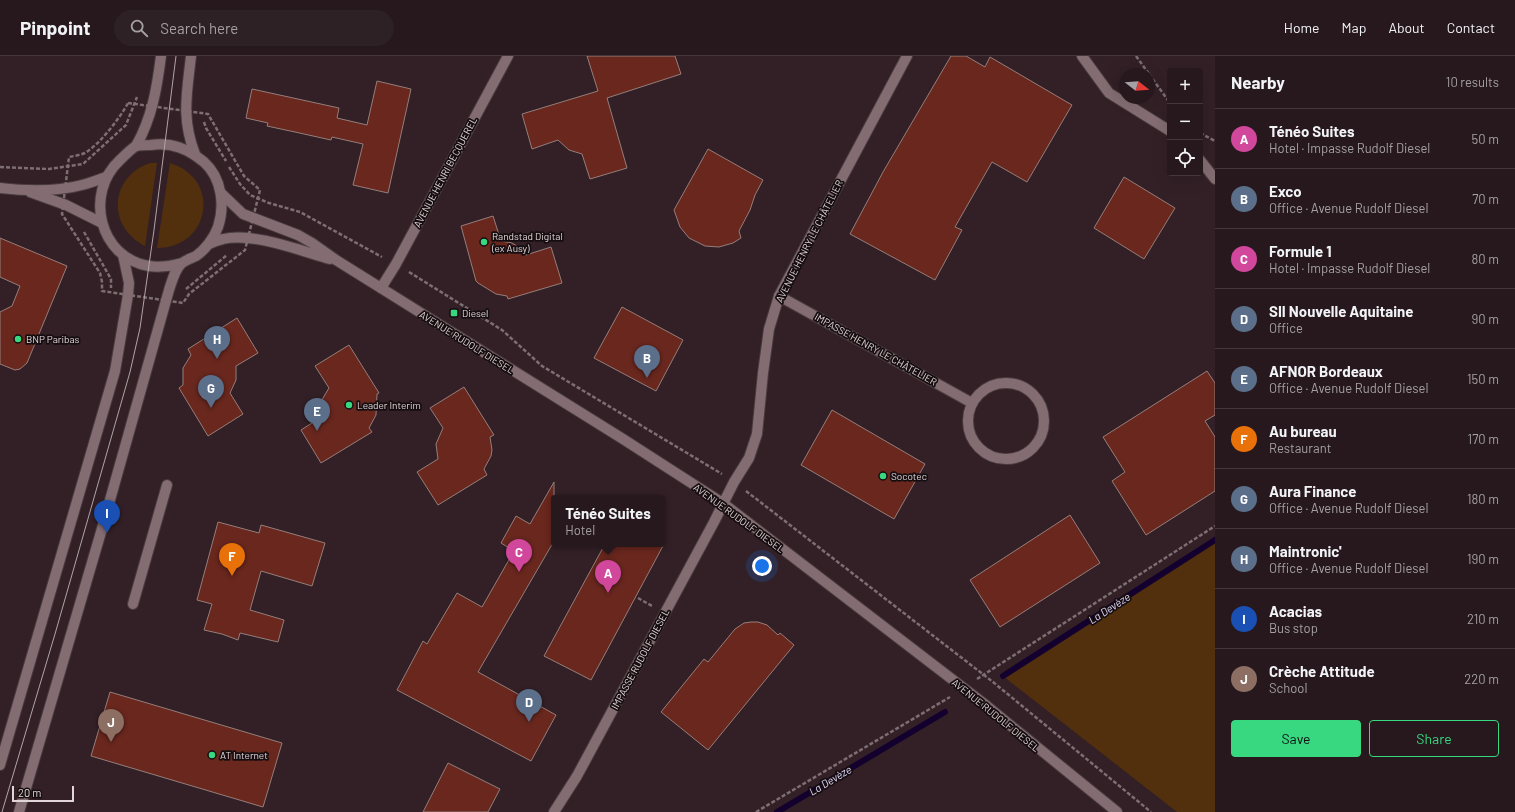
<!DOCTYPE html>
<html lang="en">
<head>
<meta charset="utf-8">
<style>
  body { margin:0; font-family:Barlow,sans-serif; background:#2e2125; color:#f1f3f6 }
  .controls { position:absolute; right:12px; top:12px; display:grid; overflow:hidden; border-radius:4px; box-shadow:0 4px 16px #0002 }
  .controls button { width:36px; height:36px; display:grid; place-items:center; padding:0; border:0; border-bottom:1px solid #42373b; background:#26181c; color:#f1f3f6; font:20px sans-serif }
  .compass { position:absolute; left:1119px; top:12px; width:36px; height:36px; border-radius:50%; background:#26181c; box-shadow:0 4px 16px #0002; rotate:107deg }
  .scale { position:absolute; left:12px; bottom:10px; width:62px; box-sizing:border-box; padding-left:4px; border:2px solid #e1d5d8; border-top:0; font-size:11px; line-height:14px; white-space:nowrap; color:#e1d5d8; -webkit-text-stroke:3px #150d0f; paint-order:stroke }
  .you { position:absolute; left:762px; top:510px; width:14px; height:14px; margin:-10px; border:3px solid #fff; border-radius:50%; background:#1a73e8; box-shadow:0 0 0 6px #1a73e833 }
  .badge { display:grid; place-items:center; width:26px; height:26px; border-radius:50%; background:#37d880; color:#fff; font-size:13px; font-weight:700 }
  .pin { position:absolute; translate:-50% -33px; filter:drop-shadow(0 1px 2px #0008) }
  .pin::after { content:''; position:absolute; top:21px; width:14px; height:12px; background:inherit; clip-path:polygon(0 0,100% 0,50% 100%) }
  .popup { position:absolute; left:551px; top:439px; width:114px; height:52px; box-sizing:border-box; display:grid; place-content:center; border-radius:4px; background:#26181c; filter:drop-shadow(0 1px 3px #0005); font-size:13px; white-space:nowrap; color:#a4a0a3 }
  .popup b { font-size:15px; color:#f1f3f6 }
  .popup::after { content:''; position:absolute; left:50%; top:100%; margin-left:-8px; border:8px solid transparent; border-top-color:#26181c }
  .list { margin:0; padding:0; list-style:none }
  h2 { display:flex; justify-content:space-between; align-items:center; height:52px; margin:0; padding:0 16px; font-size:17px }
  h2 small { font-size:13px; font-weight:400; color:#a4a0a3 }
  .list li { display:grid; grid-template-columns:26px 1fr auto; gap:12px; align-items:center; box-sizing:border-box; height:60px; padding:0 16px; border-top:1px solid #42373b }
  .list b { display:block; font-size:15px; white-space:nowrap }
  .list p { margin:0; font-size:13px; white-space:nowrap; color:#a4a0a3 }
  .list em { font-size:13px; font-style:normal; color:#a4a0a3 }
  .actions { display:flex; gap:8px; padding:12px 16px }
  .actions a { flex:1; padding:9px 0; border:1px solid #37d880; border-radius:4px; text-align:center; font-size:14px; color:#37d880 }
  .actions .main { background:#37d880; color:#111 }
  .icon { flex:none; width:22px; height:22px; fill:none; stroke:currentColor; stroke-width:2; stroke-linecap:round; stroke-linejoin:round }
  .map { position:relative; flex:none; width:1215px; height:756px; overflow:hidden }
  header { display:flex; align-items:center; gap:24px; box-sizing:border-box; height:56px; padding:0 20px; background:#26181c; border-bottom:1px solid #42373b }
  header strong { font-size:19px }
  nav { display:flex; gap:22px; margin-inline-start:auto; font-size:14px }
  .search { width:280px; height:36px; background:#2e2125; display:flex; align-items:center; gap:10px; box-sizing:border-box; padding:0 14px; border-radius:22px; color:#a4a0a3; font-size:15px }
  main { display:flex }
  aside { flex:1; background:#26181c }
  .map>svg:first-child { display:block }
  .green { fill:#52300e }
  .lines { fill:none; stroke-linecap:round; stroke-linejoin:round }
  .stream { stroke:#14002f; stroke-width:6 }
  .building { fill:#69271e; stroke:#957e7a }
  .lane-casing { stroke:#493b3f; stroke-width:12 }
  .street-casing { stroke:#493b3f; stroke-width:12 }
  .secondary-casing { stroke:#493b3f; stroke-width:12 }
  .path { stroke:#7d6e72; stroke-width:2.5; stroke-dasharray:4 2; stroke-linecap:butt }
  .lane { stroke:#836d73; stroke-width:10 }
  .street { stroke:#836d73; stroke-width:10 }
  .secondary { stroke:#836d73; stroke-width:10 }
  .tram { stroke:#b1a4a8; stroke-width:1 }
  .poi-dot { fill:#37d880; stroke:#150d0f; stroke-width:1.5 }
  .labels { text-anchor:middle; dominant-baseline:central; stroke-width:3.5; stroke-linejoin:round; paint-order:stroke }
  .street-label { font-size:10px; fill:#e1d5d8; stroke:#150d0f }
  .poi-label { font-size:10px; fill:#e1d5d8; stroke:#150d0f; text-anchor:start }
  .water-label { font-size:11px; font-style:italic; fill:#e0d6fa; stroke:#150d0f }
</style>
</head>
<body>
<header>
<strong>Pinpoint</strong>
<div class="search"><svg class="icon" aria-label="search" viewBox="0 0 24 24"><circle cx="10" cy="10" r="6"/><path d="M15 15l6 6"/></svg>Search here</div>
<nav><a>Home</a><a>Map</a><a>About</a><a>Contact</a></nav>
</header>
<main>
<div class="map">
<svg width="1215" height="756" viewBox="0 0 1215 756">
  <rect width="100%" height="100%" fill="#322026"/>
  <g class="green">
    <path d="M 150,107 L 157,107 L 145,190 C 107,171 109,121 150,107 Z"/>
    <path d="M 170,107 C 222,123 210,192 157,192 Z"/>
    <path d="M 1215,484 L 1215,756 L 1177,756 L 1003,620 Z"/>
  </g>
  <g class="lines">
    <g class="stream">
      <path d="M 1003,620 L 1215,484"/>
      <path d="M 777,756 L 945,656"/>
    </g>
  </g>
  <g class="building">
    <path d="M 587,0 L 675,0 L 681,18 L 607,42 L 627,112 L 590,123 L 582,98 L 569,94 L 558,84 L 532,93 L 522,58 L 598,35 Z"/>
    <path d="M 951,0 L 966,0 L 985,11 L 990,1 L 1072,49 L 1027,126 L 992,106 L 955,171 L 962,174 L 935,224 L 850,178 L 883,116 Z"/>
    <path d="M 377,25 L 411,33 L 388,137 L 353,129 L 363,88 L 332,81 L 331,84 L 295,76 L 267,70 L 268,67 L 246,62 L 252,33 L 339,52 L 337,62 L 367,69 Z"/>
    <path d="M 708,93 L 763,124 L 755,139 L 750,154 L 739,175 L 741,182 L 733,187 L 719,191 L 705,190 L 689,182 L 680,171 L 674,154 Z"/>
    <path d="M 1124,121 L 1175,152 L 1144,203 L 1094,172 Z"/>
    <path d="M 493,160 L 501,185 L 512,187 L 517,190 L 526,199 L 551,191 L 562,227 L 508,243 L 507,240 L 496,238 L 478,227 L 476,225 L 461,170 Z"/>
    <path d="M 0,182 L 67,210 L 27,307 L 20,313 L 15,314 L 0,308 L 0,256 L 12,250 L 20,230 L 0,221 Z"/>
    <path d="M 622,251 L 683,284 L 656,335 L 594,302 Z"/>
    <path d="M 237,262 L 258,297 L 236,310 L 236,324 L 230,337 L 243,358 L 208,380 L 179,332 L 183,329 L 183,312 L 191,299 L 188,293 Z"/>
    <path d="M 349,289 L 379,337 L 377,338 L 376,359 L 369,372 L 372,376 L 321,407 L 301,374 L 323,360 L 321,348 L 323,342 L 329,332 L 315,310 Z"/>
    <path d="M 1207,315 L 1215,327 L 1215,359 L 1205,365 L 1215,381 L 1215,435 L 1146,479 L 1112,425 L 1125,416 L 1103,381 Z"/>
    <path d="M 464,331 L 494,379 L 490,381 L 492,394 L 491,400 L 484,413 L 487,419 L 438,449 L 417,416 L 438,403 L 436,388 L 443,372 L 430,352 Z"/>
    <path d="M 832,354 L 925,408 L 894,463 L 801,409 Z"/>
    <path d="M 554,426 L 554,485 L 478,616 L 556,659 L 531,705 L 397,634 L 423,585 L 427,588 L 457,537 L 482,551 L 514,495 L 501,487 L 516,460 L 530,468 Z"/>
    <path d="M 1070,459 L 1100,507 L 1000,571 L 970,524 Z"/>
    <path d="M 218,466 L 259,477 L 261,469 L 325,487 L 312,530 L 261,515 L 250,554 L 284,564 L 278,586 L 240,577 L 238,584 L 222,578 L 204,574 L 212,548 L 197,544 Z"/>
    <path d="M 605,488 L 664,488 L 591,624 L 544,600 Z"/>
    <path d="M 751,566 L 758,566 L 767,569 L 778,579 L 780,577 L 794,589 L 708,694 L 661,656 L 704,603 L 708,606 L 735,573 L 744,567 Z"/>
    <path d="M 110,636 L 282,687 L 263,751 L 91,700 Z"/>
    <path d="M 448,707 L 500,733 L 488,756 L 423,756 Z"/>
  </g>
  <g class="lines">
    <defs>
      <path id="lane" d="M 133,548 L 167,429"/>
      <g id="street">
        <path d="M 1082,0 L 1109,37 L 1170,75"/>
        <path d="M 1200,104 L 1215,123"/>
        <path d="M 0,132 C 26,135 56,136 82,129 C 90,127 98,124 106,121"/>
        <path d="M 30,136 L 66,149 L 102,167"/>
        <path d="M 381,232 L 396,208 L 508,0"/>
        <path d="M 779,240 L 972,347"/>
        <circle cx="1006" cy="365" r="38"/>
        <path d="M 554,756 L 577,720 L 714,466 L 734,426 L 749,402 L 757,378 L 763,317 L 769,273 L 779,240 L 907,0"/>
      </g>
      <g id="secondary">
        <path d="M 191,0 C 187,37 181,62 195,98"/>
        <path d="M 136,90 C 152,62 157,32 161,0"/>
        <path d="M 221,137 L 243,158 L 298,179 L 312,187 L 336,204 L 623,383 L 724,448 L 983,647 L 1117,756"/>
        <path d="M 209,188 C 213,186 218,184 223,183 C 253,176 301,195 330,203"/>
        <path d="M 0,709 L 115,315 L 128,239 L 129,227 L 123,199"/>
        <path d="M 19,756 L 101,476 L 169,234 C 172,225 175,213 182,207 C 186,204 192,202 196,200 C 205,194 214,182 218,171 C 225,150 222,122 204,106 C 188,93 172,86 151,89 C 147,89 140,89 136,90 C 131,93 124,100 120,104 C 84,137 99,202 149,210 C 161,212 171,210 182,207"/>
      </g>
    </defs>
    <use href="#lane" class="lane-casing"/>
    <use href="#street" class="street-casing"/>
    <use href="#secondary" class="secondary-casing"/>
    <g class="path">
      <path d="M 1136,0 L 1149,18"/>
      <path d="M 1149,18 L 1170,47"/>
      <path d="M 128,47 L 208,58 L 244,120 L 260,134 L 245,194 L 189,238 L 183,247 L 102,235 L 102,226 L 100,217 L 62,158 L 69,101 C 74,100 80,99 85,97 C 100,88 120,62 128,47 Z"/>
      <path d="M 204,66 L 206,72 L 226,105"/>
      <path d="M 1200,77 L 1215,85"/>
      <path d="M 0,111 L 49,113 L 83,108 L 126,69 L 137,41"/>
      <path d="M 229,111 L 240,128 L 250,139 L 269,147 L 300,156 L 382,201"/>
      <path d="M 84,176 L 111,223 L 111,232"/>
      <path d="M 409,216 L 502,274 L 542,310 L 722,418"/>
      <path d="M 186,233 L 227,199"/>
      <path d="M 746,435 L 993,626 L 1151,756"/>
      <path d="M 638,542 L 652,550"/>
      <path d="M 977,623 L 1215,470"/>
      <path d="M 756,756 L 950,641"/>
    </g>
    <use href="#lane" class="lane"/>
    <use href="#street" class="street"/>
    <use href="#secondary" class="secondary"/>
    <path class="tram" d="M 2,756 L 55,578 L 130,316 L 140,272 L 154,174 L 176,0"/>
  </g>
  <g class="poi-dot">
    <circle cx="484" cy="186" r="4"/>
    <rect x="450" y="253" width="8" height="8" rx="2"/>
    <circle cx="18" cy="283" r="4"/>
    <circle cx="349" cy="349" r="4"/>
    <circle cx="883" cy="420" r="4"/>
    <circle cx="212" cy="699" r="4"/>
  </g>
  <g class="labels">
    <g class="street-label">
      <text transform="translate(445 116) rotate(-62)">AVENUE HENRI BECQUEREL</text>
      <text transform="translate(809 185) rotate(-63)">AVENUE HENRY LE CHÂTELIER</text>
      <text transform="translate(467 286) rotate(32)">AVENUE RUDOLF DIESEL</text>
      <text transform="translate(876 293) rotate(29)">IMPASSE HENRY LE CHÂTELIER</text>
      <text transform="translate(739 462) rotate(36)">AVENUE RUDOLF DIESEL</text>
      <text transform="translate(640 603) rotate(-62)">IMPASSE RUDOLF DIESEL</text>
      <text transform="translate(996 659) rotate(39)">AVENUE RUDOLF DIESEL</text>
    </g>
    <g class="poi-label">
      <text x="492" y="180">Randstad Digital<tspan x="492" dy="12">(ex Ausy)</tspan></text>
      <text x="462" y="257">Diesel</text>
      <text x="26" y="283">BNP Paribas</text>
      <text x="357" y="349">Leader Interim</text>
      <text x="891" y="420">Socotec</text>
      <text x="220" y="699">AT Internet</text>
    </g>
    <g class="water-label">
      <text transform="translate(1109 552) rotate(-33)">La Devèze</text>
      <text transform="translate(830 724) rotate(-31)">La Devèze</text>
    </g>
  </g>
</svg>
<div class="controls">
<button>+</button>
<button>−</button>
<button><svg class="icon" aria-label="locate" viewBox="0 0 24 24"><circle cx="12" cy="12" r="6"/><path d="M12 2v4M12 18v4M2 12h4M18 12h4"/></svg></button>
</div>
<svg class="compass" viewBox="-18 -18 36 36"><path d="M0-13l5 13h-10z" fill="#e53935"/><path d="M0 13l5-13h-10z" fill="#a4a0a3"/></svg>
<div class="scale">20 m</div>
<div class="you"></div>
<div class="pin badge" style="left:608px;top:537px;background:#d1479c">A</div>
<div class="popup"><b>Ténéo Suites</b>Hotel</div>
<div class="pin badge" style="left:647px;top:322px;background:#5c6f8a">B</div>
<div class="pin badge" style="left:519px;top:516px;background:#d1479c">C</div>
<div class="pin badge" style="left:529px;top:666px;background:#5c6f8a">D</div>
<div class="pin badge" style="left:317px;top:375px;background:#5c6f8a">E</div>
<div class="pin badge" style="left:232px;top:520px;background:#e8710a">F</div>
<div class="pin badge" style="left:211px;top:352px;background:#5c6f8a">G</div>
<div class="pin badge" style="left:217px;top:303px;background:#5c6f8a">H</div>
<div class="pin badge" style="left:107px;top:477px;background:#1a4fb4">I</div>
<div class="pin badge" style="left:111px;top:686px;background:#8d6e63">J</div>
</div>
<aside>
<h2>Nearby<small>10 results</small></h2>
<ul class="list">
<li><span class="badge" style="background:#d1479c">A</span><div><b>Ténéo Suites</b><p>Hotel · Impasse Rudolf Diesel</p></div><em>50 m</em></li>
<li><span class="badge" style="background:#5c6f8a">B</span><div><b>Exco</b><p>Office · Avenue Rudolf Diesel</p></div><em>70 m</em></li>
<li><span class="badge" style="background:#d1479c">C</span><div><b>Formule 1</b><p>Hotel · Impasse Rudolf Diesel</p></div><em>80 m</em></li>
<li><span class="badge" style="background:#5c6f8a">D</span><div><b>SII Nouvelle Aquitaine</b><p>Office</p></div><em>90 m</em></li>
<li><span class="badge" style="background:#5c6f8a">E</span><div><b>AFNOR Bordeaux</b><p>Office · Avenue Rudolf Diesel</p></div><em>150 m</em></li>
<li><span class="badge" style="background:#e8710a">F</span><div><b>Au bureau</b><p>Restaurant</p></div><em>170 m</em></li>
<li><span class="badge" style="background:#5c6f8a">G</span><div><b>Aura Finance</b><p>Office · Avenue Rudolf Diesel</p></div><em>180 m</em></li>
<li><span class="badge" style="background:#5c6f8a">H</span><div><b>Maintronic'</b><p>Office · Avenue Rudolf Diesel</p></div><em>190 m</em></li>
<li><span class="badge" style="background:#1a4fb4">I</span><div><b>Acacias</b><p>Bus stop</p></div><em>210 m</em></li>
<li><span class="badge" style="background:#8d6e63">J</span><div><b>Crèche Attitude</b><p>School</p></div><em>220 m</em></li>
</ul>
<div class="actions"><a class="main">Save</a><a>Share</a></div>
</aside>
</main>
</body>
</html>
